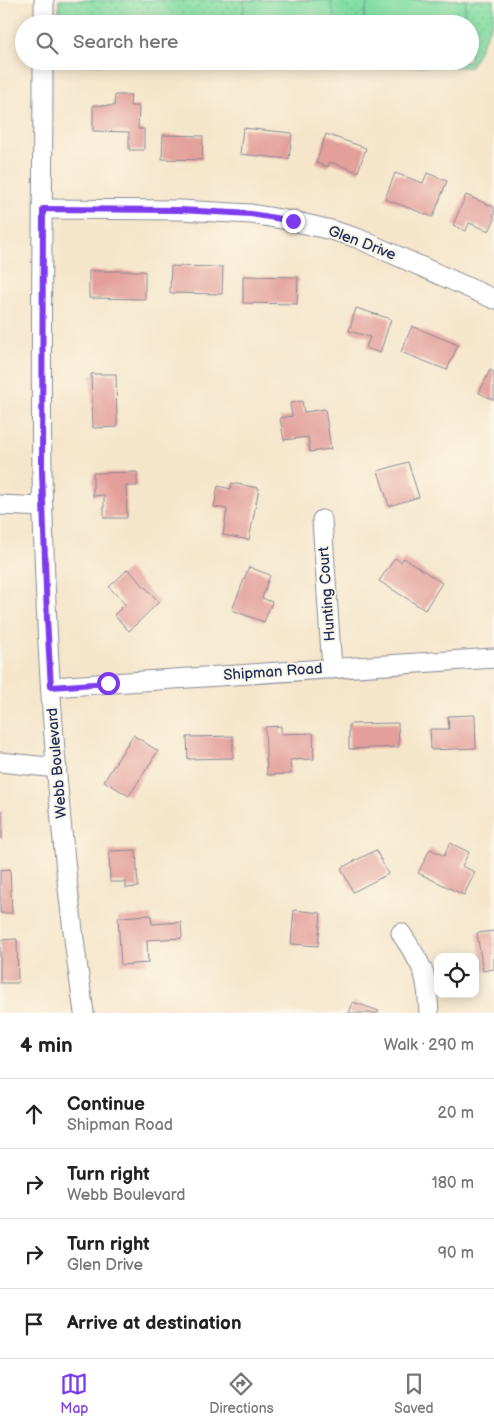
<!DOCTYPE html>
<html lang="en">
<head>
<meta charset="utf-8">
<style>
  body { margin:0; font-family:"Balsamiq Sans",sans-serif; background:#f6f6f6; color:#222 }
  .controls { position:absolute; right:15px; bottom:15px; display:grid; overflow:hidden; border-radius:10px; box-shadow:0 2px 12px #0003 }
  .controls button { width:45px; height:45px; display:grid; place-items:center; padding:0; border:0; border-bottom:1px solid #e0e0e0; background:#fff; color:#222; font:25px sans-serif }
  .stop { position:absolute; width:15px; height:15px; margin:-11px; border:4px solid #7c3aed; border-radius:50%; background:#fff }
  .stop.end { background:#7c3aed; border-color:#fff; box-shadow:0 1px 5px #0008 }
  .list { margin:0; padding:0; list-style:none }
  h2 { display:flex; justify-content:space-between; align-items:center; height:65px; margin:0; padding:0 20px; font-size:21px }
  h2 small { font-size:16px; font-weight:400; color:#767676 }
  .list li { display:grid; grid-template-columns:32px 1fr auto; gap:15px; align-items:center; box-sizing:border-box; height:70px; padding:0 20px; border-top:1px solid #e0e0e0 }
  .list b { display:block; font-size:19px; white-space:nowrap }
  .list p { margin:0; font-size:16px; white-space:nowrap; color:#767676 }
  .list em { font-size:16px; font-style:normal; color:#767676 }
  .icon { flex:none; width:28px; height:28px; fill:none; stroke:currentColor; stroke-width:2; stroke-linecap:round; stroke-linejoin:round }
  .map { position:relative; flex:none; width:494px; height:1013px; overflow:hidden }
  .search { position:absolute; background:#fff; box-shadow:0 2px 12px #0003; left:15px; right:15px; top:15px; height:55px; display:flex; align-items:center; gap:12px; box-sizing:border-box; padding:0 18px; border-radius:28px; color:#767676; font-size:19px }
  .sheet { height:345px; background:#fff }
  nav { display:flex; justify-content:space-around; align-items:center; box-sizing:border-box; height:70px; border-top:1px solid #e0e0e0; background:#fff; font-size:14px; color:#767676 }
  nav a { display:grid; justify-items:center; gap:2px }
  nav .on { color:#7c3aed }
  .map>svg:first-child { display:block }
  .park { fill:url(#park-dots); stroke:#508782 }
  .pitch { fill:#85dfa5; stroke:#508782 }
  .building { fill:#e39f9a }
  .lines { fill:none; stroke-linecap:round; stroke-linejoin:round }
  .minor-casing { stroke:#888a94; stroke-width:21 }
  .minor { stroke:#fff; stroke-width:19 }
  .route { stroke:#7c3aed; stroke-width:6 }
  .labels { text-anchor:middle; dominant-baseline:central; stroke-width:4; stroke-linejoin:round; paint-order:stroke }
  .street-label { font-size:15px; fill:#1b2f5e; stroke:#fcf5e5 }
</style>
</head>
<body>
<div class="map">
<svg width="494" height="1013" viewBox="0 0 494 1013">
  <defs>
    <pattern id="park-dots" width="8" height="8" patternUnits="userSpaceOnUse" patternTransform="scale(1.25)"><rect width="8" height="8" fill="#85dfa5"/><path d="M2 2h.1M6 6h.1" fill="none" stroke="#72c090" stroke-width="1.8" stroke-linecap="round"/></pattern>
  </defs>
  <rect width="100%" height="100%" fill="#fcf5e5"/>
  <filter id="ink" filterUnits="userSpaceOnUse"><feTurbulence type="fractalNoise" baseFrequency=".02" numOctaves="2"/><feDisplacementMap in="SourceGraphic" scale="10" xChannelSelector="R" yChannelSelector="G"/><feConvolveMatrix kernelMatrix="1 2 1 2 8 2 1 2 1" color-interpolation-filters="sRGB"/></filter>
  <filter id="wash" filterUnits="userSpaceOnUse"><feTurbulence type="fractalNoise" baseFrequency=".0096" numOctaves="4" result="noise"/><feDisplacementMap in="SourceGraphic" scale="20" xChannelSelector="R" yChannelSelector="G"/><feGaussianBlur stdDeviation="1.12" result="paint"/><feColorMatrix in="noise" values="0 0 0 0 0 0 0 0 0 0 0 0 0 0 0 0 0 1.4 0 .05"/><feComposite in="paint" operator="in"/></filter>
  <g filter="url(#wash)">
    <rect width="100%" height="100%" fill="#f5e6cb"/>
    <path class="park" d="M 59,0 L 494,0 L 494,19 L 471,67 L 60,64 L 60,61 L 470,61 L 470,24 L 59,24 Z"/>
    <g class="pitch">
      <path d="M 244,0 L 330,0 L 337,24 L 243,24 Z"/>
      <path d="M 369,0 L 466,0 L 463,24 L 363,24 L 366,7 Z"/>
    </g>
    <g id="blocks">
      <g class="building">
        <path d="M 115,95 L 131,95 L 130,106 L 139,106 L 138,129 L 144,129 L 144,150 L 129,150 L 129,132 L 93,131 L 93,105 L 114,106 Z"/>
        <path d="M 243,128 L 292,133 L 289,159 L 240,154 Z"/>
        <path d="M 326,134 L 366,148 L 358,172 L 330,162 L 328,167 L 316,163 Z"/>
        <path d="M 163,135 L 203,136 L 202,160 L 162,159 Z"/>
        <path d="M 395,173 L 423,183 L 427,173 L 447,181 L 433,217 L 385,199 Z"/>
        <path d="M 466,195 L 494,207 L 494,221 L 489,231 L 469,223 L 466,231 L 453,225 Z"/>
        <path d="M 171,266 L 223,267 L 222,294 L 170,293 Z"/>
        <path d="M 89,271 L 145,271 L 145,299 L 89,298 Z"/>
        <path d="M 243,276 L 298,277 L 297,304 L 243,303 Z"/>
        <path d="M 356,308 L 391,319 L 380,353 L 366,348 L 370,337 L 349,331 Z"/>
        <path d="M 412,326 L 458,345 L 447,370 L 401,352 Z"/>
        <path d="M 490,370 L 494,372 L 494,400 L 479,393 Z"/>
        <path d="M 91,374 L 116,374 L 117,427 L 93,428 Z"/>
        <path d="M 302,401 L 304,412 L 325,409 L 331,449 L 310,452 L 308,437 L 284,440 L 280,418 L 292,416 L 290,403 Z"/>
        <path d="M 408,462 L 419,497 L 389,506 L 378,471 Z"/>
        <path d="M 137,472 L 137,486 L 126,486 L 127,518 L 104,518 L 104,495 L 93,496 L 93,473 Z"/>
        <path d="M 232,483 L 259,488 L 249,540 L 223,535 L 227,509 L 214,507 L 218,486 L 231,489 Z"/>
        <path d="M 395,558 L 401,562 L 404,558 L 442,583 L 425,610 L 379,581 Z"/>
        <path d="M 249,567 L 270,575 L 262,598 L 272,602 L 264,622 L 232,610 Z"/>
        <path d="M 128,569 L 159,602 L 129,631 L 114,615 L 125,604 L 109,587 Z"/>
        <path d="M 475,715 L 476,748 L 431,750 L 430,729 L 449,729 L 448,716 Z"/>
        <path d="M 398,723 L 399,747 L 349,749 L 349,724 Z"/>
        <path d="M 281,726 L 281,734 L 313,733 L 314,759 L 290,760 L 291,774 L 267,775 L 265,727 Z"/>
        <path d="M 133,735 L 158,751 L 129,796 L 104,781 Z"/>
        <path d="M 233,736 L 233,758 L 188,759 L 187,737 Z"/>
        <rect x="0" y="811" width="2" height="27"/>
        <path d="M 450,843 L 469,852 L 462,866 L 475,872 L 464,895 L 418,873 L 430,849 L 444,856 Z"/>
        <path d="M 136,850 L 138,887 L 126,888 L 126,882 L 110,882 L 109,851 Z"/>
        <path d="M 376,850 L 388,874 L 353,892 L 341,868 Z"/>
        <path d="M 10,869 L 12,913 L 0,913 L 0,870 Z"/>
        <path d="M 294,910 L 321,913 L 318,946 L 291,944 Z"/>
        <path d="M 151,915 L 152,924 L 181,922 L 182,938 L 147,940 L 148,963 L 121,965 L 118,917 Z"/>
        <path d="M 494,931 L 494,969 L 483,971 L 477,933 Z"/>
        <path d="M 17,939 L 18,983 L 0,983 L 0,940 Z"/>
        <path d="M 353,1002 L 379,1011 L 378,1013 L 349,1013 Z"/>
      </g>
    </g>
  </g>
  <g filter="url(#ink)">
    <use href="#blocks" fill-opacity="0" stroke="#888a94" stroke-width="1"/>
    <g class="lines">
      <defs>
        <g id="minor">
          <path d="M 44,24 L 44,0"/>
          <path d="M 43,61 C 43,199 40,336 42,473 C 45,653 58,835 84,1013"/>
          <path d="M 43,209 L 180,210 L 251,214 L 293,221 L 331,230 L 357,238 L 494,299"/>
          <path d="M 0,505 L 43,507"/>
          <path d="M 322,520 L 332,669"/>
          <path d="M 51,687 L 494,658"/>
          <path d="M 0,762 L 57,768"/>
          <path d="M 401,933 C 409,946 419,959 424,974 C 428,987 428,1000 429,1013"/>
        </g>
      </defs>
      <use href="#minor" class="minor-casing"/>
      <use href="#minor" class="minor"/>
    </g>
  </g>
  <g class="lines" filter="url(#ink)">
    <path class="route" d="M 108,683 L 51,687 L 47,619 L 42,471 L 43,209 L 180,210 L 251,214 L 293,221"/>
  </g>
  <g class="labels">
    <g class="street-label">
      <text transform="translate(362 243) rotate(21)">Glen Drive</text>
      <text transform="translate(327 594) rotate(-94)">Hunting Court</text>
      <text transform="translate(273 672) rotate(-4)">Shipman Road</text>
      <text transform="translate(57 763) rotate(-95)">Webb Boulevard</text>
    </g>
  </g>
</svg>
<div class="controls">
<button><svg class="icon" aria-label="locate" viewBox="0 0 24 24"><circle cx="12" cy="12" r="6"/><path d="M12 2v4M12 18v4M2 12h4M18 12h4"/></svg></button>
</div>
<div class="stop" style="left:108px;top:683px"></div>
<div class="stop end" style="left:293px;top:221px"></div>
<div class="search"><svg class="icon" aria-label="search" viewBox="0 0 24 24"><circle cx="10" cy="10" r="6"/><path d="M15 15l6 6"/></svg>Search here</div>
</div>
<section class="sheet">
<h2>4 min<small>Walk · 290 m</small></h2>
<ul class="list">
<li><svg class="icon" aria-label="ahead" viewBox="0 0 24 24"><path d="M12 20V5M6 11l6-6 6 6"/></svg><div><b>Continue</b><p>Shipman Road</p></div><em>20 m</em></li>
<li><svg class="icon" aria-label="right" viewBox="0 0 24 24"><path d="M7 20v-9h11M14 6l5 5-5 5"/></svg><div><b>Turn right</b><p>Webb Boulevard</p></div><em>180 m</em></li>
<li><svg class="icon" aria-label="right" viewBox="0 0 24 24"><path d="M7 20v-9h11M14 6l5 5-5 5"/></svg><div><b>Turn right</b><p>Glen Drive</p></div><em>90 m</em></li>
<li><svg class="icon" aria-label="arrive" viewBox="0 0 24 24"><path d="M6 21V4h12l-3 4 3 4H6"/></svg><div><b>Arrive at destination</b></div></li>
</ul>
</section>
<nav>
<a class="on"><svg class="icon" aria-label="map" viewBox="0 0 24 24"><path d="M3 6l6-2 6 2 6-2v14l-6 2-6-2-6 2zM9 4v14M15 6v14"/></svg>Map</a>
<a><svg class="icon" aria-label="directions" viewBox="0 0 24 24"><path d="M12 3l9 9-9 9-9-9zM9 14v-3h6M13 9l2 2-2 2"/></svg>Directions</a>
<a><svg class="icon" aria-label="saved" viewBox="0 0 24 24"><path d="M7 4h10v16l-5-4-5 4z"/></svg>Saved</a>
</nav>
</body>
</html>
